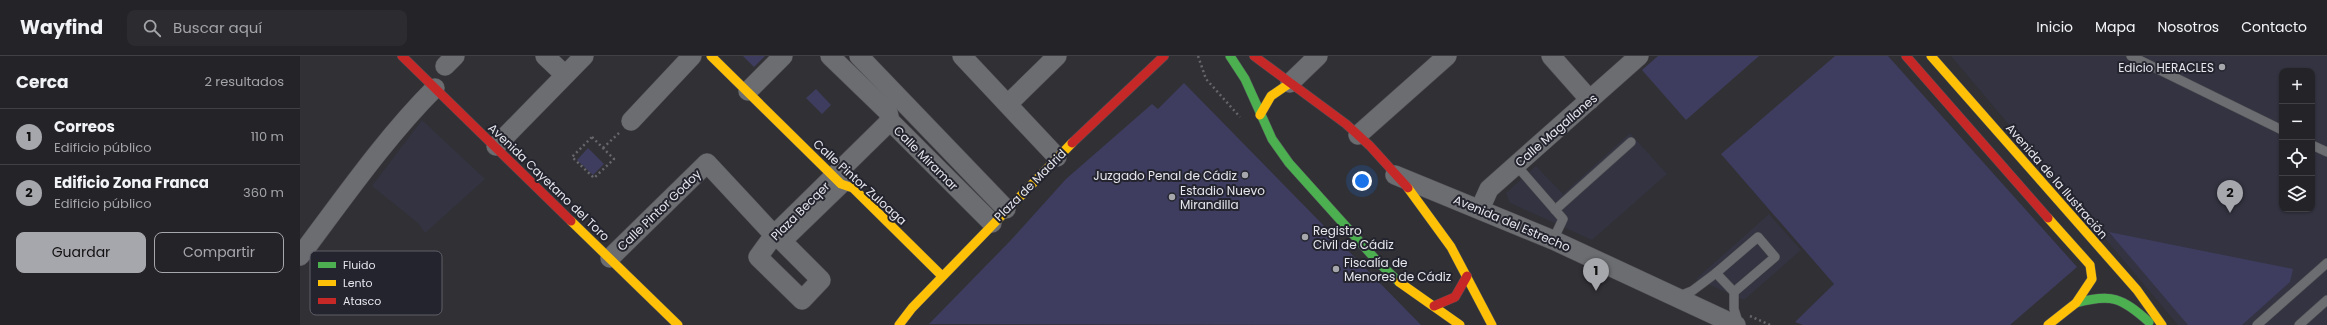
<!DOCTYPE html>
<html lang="es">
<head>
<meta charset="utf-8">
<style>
  body { margin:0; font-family:Poppins,sans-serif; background:#2c2c30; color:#f1f3f6 }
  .controls { position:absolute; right:12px; top:12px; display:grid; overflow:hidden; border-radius:8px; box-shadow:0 1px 3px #0004 }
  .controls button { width:36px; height:36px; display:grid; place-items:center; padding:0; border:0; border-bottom:1px solid #414145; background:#242428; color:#f1f3f6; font:20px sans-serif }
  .you { position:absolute; left:1062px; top:125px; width:14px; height:14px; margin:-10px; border:3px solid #fff; border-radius:50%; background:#1a73e8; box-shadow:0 0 0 6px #1a73e833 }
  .badge { display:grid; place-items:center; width:26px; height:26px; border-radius:50%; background:#a6a6ad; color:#111; font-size:13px; font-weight:700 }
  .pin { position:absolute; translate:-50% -33px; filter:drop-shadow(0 1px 2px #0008) }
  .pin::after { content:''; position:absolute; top:21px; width:14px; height:12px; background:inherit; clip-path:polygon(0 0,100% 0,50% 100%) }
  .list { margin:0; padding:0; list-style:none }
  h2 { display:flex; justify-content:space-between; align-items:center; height:52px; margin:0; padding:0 16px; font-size:17px }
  h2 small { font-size:13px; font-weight:400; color:#a3a4a8 }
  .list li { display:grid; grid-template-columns:26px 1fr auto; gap:12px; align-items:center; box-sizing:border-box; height:56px; padding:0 16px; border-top:1px solid #414145 }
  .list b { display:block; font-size:15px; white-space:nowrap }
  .list p { margin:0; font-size:13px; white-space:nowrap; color:#a3a4a8 }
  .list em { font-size:13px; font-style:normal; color:#a3a4a8 }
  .actions { display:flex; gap:8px; padding:12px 16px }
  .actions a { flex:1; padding:9px 0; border:1px solid #a6a6ad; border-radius:8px; text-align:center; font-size:14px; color:#a6a6ad }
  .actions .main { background:#a6a6ad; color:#111 }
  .icon { flex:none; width:22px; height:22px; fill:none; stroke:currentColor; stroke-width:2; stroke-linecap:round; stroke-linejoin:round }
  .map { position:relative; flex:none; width:2027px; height:269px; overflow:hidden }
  header { display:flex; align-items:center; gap:24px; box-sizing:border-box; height:56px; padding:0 20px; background:#242428; border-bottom:1px solid #414145 }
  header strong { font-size:19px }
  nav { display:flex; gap:22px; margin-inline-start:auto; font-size:14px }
  .search { width:280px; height:36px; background:#2c2c30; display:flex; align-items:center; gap:10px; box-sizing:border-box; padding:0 14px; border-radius:8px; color:#a3a4a8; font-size:15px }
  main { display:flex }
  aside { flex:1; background:#242428 }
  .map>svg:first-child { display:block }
  .built { fill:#333341; fill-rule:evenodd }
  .green { fill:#3e3d5f }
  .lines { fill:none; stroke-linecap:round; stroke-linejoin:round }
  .lane-casing { stroke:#4e4e53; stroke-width:10 }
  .street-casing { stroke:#4e4e53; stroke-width:20 }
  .fast-casing { stroke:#4e4e53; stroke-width:10 }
  .slow-casing { stroke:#4e4e53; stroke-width:10 }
  .jam-casing { stroke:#4e4e53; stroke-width:10 }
  .path { stroke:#67676b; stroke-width:2.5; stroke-dasharray:2 3; stroke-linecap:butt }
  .lane { stroke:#6c6d71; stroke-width:9 }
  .street { stroke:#6c6d71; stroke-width:19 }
  .fast { stroke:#4caf50; stroke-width:9 }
  .slow { stroke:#ffc107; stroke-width:9 }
  .jam { stroke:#c62828; stroke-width:9 }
  .poi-dot { fill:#a6a6ad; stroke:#23242e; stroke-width:1.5 }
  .labels { text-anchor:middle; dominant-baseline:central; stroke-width:4; stroke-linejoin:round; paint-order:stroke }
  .poi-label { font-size:12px; fill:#e6e6ed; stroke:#23242e; text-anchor:start }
  .street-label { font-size:12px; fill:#e6e6ed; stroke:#23242e }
  .key { fill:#23242e; stroke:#5e5e67; stroke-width:1 }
  .key-label { font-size:11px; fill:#e6e6ed }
</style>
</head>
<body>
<header>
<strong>Wayfind</strong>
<div class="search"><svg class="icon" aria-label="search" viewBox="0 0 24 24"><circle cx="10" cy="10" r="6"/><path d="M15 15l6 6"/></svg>Buscar aquí</div>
<nav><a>Inicio</a><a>Mapa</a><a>Nosotros</a><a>Contacto</a></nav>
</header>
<main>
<aside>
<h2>Cerca<small>2 resultados</small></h2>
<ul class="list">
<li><span class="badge">1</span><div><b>Correos</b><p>Edificio público</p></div><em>110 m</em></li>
<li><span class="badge">2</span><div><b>Edificio Zona Franca</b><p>Edificio público</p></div><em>360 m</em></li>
</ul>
<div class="actions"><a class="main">Guardar</a><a>Compartir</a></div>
</aside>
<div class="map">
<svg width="2027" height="269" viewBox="0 0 2027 269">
  <rect width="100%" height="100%" fill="#303035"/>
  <g class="built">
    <path d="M 1651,0 L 2027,0 L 2027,269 L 1878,269 ZM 1982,15 L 2012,15 L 2012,153 L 1982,153 Z"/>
    <path d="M 122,64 L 185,123 L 125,177 L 118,167 L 72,130 Z"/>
    <path d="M 1330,77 L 1367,118 L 1292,184 L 1210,147 L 1206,137 L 1236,110 L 1263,138 Z"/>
    <path d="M 1469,158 L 1501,194 L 1444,244 L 1396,223 Z"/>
  </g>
  <g class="green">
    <path d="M 443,0 L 465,0 L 454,11 Z"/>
    <path d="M 1358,0 L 1459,0 L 1386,64 L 1342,14 Z"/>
    <path d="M 1535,0 L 1588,0 L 1777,211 L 1710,269 L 1503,269 L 1495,266 L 1534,228 L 1421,98 Z"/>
    <path d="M 884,27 L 1121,269 L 629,268 L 711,184 L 766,123 L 852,48 L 858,53 Z"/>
    <path d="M 516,33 L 531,49 L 522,58 L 506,42 Z"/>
    <path d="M 288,92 L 304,108 L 293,119 L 277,104 Z"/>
    <path d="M 1809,176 L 1993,213 L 1990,226 L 1942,269 L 1888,269 Z"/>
  </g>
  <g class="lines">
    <defs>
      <g id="lane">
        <path d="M 1831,0 L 1982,74"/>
        <path d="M 2012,89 L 2027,96"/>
        <path d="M 1216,109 L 1263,163 L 1253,184"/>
        <path d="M 1255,154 L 1331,86"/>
        <path d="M 1416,217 L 1458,181 L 1475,201 L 1434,236"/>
        <path d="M 1377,241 L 1392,235 L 1416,217 L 1434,236 L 1434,253 L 1439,269"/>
        <path d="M 1957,269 L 2027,207"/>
        <path d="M 1999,269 L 2027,244"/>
      </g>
      <g id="street">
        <path d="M 245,0 L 265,19"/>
        <path d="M 530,0 L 588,56 L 590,65 L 692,167"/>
        <path d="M 559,0 L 706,153"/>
        <path d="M 662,0 L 757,101"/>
        <path d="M 1251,0 L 1290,44"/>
        <path d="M 145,10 L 155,0"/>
        <path d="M 990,27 L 1018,0"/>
        <path d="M 448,35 L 483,0"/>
        <path d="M 708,48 L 757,0"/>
        <path d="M 331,65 L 392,0"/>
        <path d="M 1058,79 L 1147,0"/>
        <path d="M 196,90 L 284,0"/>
        <path d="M 1095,119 L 1253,184 L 1436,269"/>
        <path d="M 541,128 L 482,185 L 521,224 L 502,244 L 458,201 L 474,179 L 590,65"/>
        <path d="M 1180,153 L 1189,133 L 1339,0"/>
        <path d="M 0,200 C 43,143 85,82 135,32"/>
        <path d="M 310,202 L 407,107 L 474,179"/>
      </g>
      <g id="fast">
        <path d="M 930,0 L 945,23 L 972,83 L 989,107 L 1078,206 L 1099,226"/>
        <path d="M 1776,247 C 1812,237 1822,242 1849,266"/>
      </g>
      <g id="slow">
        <path d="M 411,0 L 541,128 L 553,132 L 642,220"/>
        <path d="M 1631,0 L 1837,234 L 1862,269"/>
        <path d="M 960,59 L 971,40 L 990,27"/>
        <path d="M 1108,132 L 1151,191 L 1192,269"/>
        <path d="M 271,165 L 378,269"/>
        <path d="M 1099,226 L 1160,269"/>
        <path d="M 599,269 L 612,252 L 772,87"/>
        <path d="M 1748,269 L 1776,247 L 1792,223 L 1790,209 L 1748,162"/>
      </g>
      <g id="jam">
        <path d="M 102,0 L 271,165"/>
        <path d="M 954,0 L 1046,68 L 1070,90 L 1108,132"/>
        <path d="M 1606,0 L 1748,162"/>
        <path d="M 772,87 L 864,0"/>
        <path d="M 1134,250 L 1155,241 L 1167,220"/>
      </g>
    </defs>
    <use href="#lane" class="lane-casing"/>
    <use href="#street" class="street-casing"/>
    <use href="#fast" class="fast-casing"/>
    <use href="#slow" class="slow-casing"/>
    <use href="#jam" class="jam-casing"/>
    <g class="path">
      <path d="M 898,0 L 906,23 L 940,61"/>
      <path d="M 292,81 L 314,103 L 294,122 L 272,101 Z"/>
      <path d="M 303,92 L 319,77"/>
      <path d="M 1450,260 L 1470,269"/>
    </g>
    <use href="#lane" class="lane"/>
    <use href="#street" class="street"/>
    <use href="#fast" class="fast"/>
    <use href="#slow" class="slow"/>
    <use href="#jam" class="jam"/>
  </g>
  <g class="poi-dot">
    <circle cx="1922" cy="11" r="4"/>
    <circle cx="945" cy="119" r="4"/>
    <circle cx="872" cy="141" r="4"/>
    <circle cx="1005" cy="181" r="4"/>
    <circle cx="1036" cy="213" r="4"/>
  </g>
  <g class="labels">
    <g class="poi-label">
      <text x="1914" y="11" text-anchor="end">Edicio HERACLES</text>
      <text x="937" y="119" text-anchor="end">Juzgado Penal de Cádiz</text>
      <text x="880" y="134">Estadio Nuevo<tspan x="880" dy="14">Mirandilla</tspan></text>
      <text x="1013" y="174">Registro<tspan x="1013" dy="14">Civil de Cádiz</tspan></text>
      <text x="1044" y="206">Fiscalía de<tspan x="1044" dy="14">Menores de Cádiz</tspan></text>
    </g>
    <g class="street-label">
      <text transform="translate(1256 74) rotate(-41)">Calle Magallanes</text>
      <text transform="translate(626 102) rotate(45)">Calle Miramar</text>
      <text transform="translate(1757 125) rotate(49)">Avenida de la Ilustración</text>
      <text transform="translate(249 126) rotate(44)">Avenida Cayetano del Toro</text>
      <text transform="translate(560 126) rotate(42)">Calle Pintor Zuloaga</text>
      <text transform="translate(730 129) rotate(-45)">Plaza de Madrid</text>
      <text transform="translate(359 154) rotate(-44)">Calle Pintor Godoy</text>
      <text transform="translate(500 155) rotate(-45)">Plaza Becqer</text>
      <text transform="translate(1212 167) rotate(23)">Avenida del Estrecho</text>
    </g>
  </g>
  <rect x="10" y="195" width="132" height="64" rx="6" class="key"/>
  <rect x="18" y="206" width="18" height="6" fill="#4caf50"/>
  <rect x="18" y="224" width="18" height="6" fill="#ffc107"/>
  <rect x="18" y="242" width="18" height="6" fill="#c62828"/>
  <g class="key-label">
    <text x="43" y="213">Fluido</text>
    <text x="43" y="231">Lento</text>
    <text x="43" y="249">Atasco</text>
  </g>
</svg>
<div class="controls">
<button>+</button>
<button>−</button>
<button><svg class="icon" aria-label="locate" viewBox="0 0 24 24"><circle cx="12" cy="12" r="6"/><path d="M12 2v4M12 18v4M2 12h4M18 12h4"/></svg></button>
<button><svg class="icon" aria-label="layers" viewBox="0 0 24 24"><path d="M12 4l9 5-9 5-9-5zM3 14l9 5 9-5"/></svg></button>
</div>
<div class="you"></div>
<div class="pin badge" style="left:1296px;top:235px">1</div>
<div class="pin badge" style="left:1930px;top:157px">2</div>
</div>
</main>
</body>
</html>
